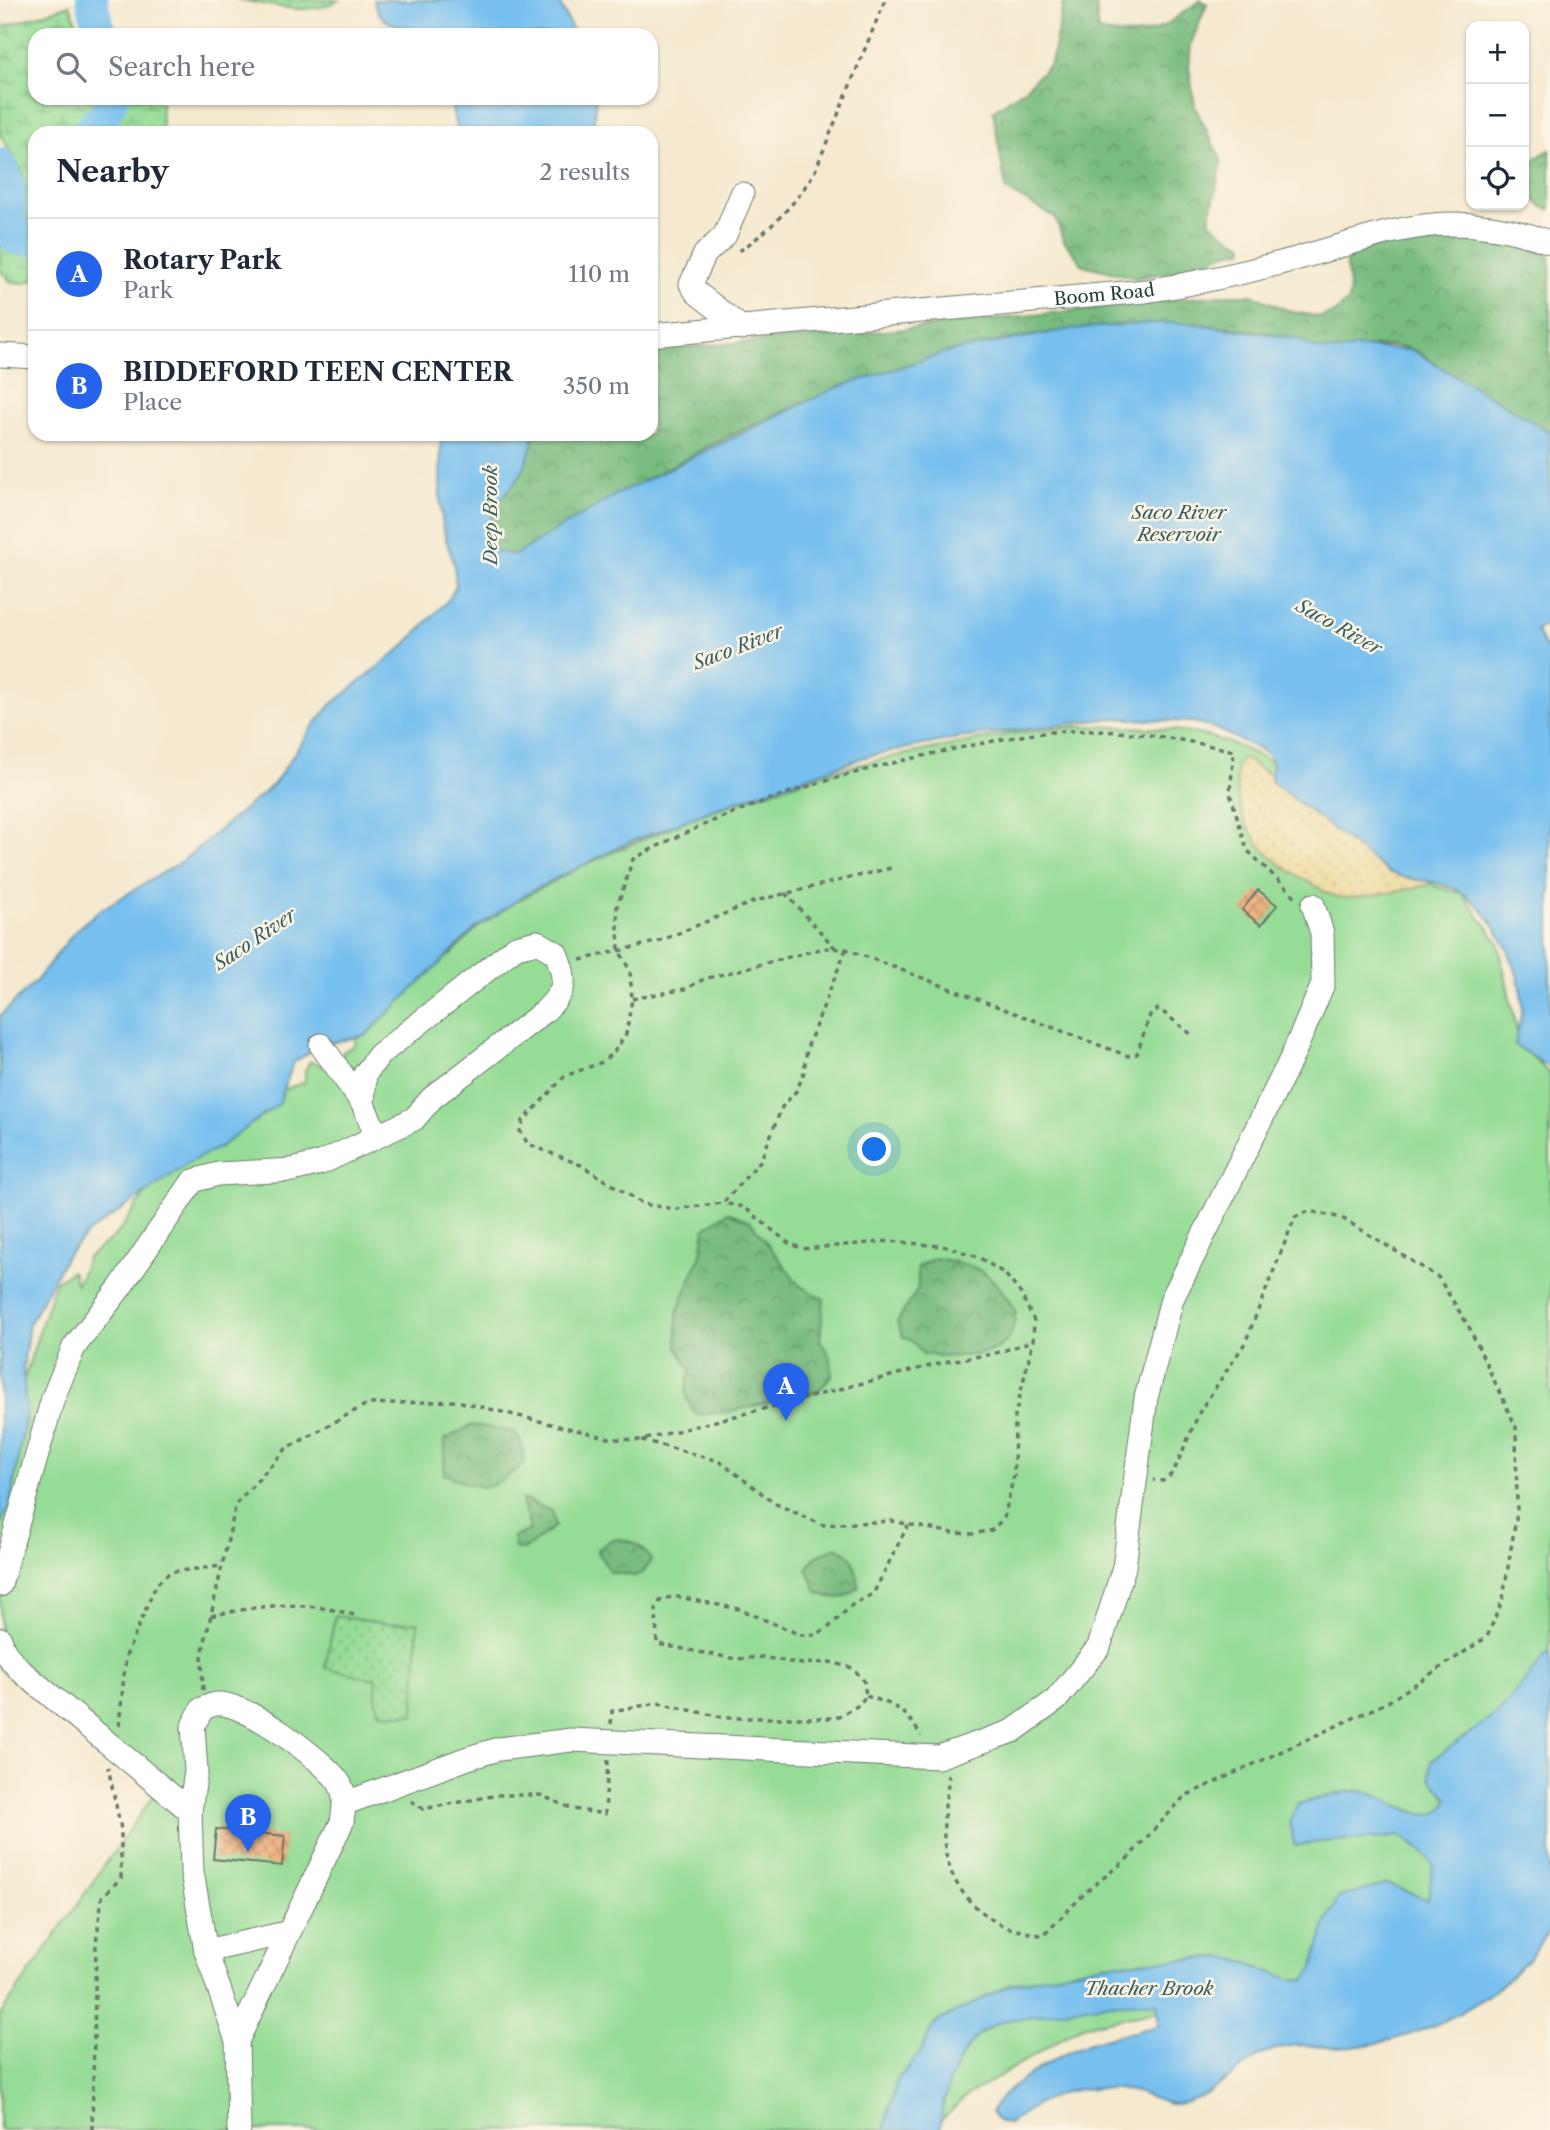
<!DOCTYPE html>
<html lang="en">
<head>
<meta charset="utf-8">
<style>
  body { margin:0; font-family:"Libre Caslon Text",serif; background:#f2f2f3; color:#1f2937 }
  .controls { position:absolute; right:21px; top:21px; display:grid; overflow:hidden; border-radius:14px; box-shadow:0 2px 5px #0004 }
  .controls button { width:63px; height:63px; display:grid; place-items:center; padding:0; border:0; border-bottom:2px solid #e0e1e3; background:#fff; color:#1f2937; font:35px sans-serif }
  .you { position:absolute; left:875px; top:1150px; width:24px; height:24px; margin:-18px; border:5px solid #fff; border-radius:50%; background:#1a73e8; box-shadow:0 0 0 10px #1a73e833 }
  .badge { display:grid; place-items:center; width:46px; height:46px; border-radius:50%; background:#2563eb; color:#fff; font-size:23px; font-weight:700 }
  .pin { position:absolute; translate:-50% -58px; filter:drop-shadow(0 2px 4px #0008) }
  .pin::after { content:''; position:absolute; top:37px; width:24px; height:21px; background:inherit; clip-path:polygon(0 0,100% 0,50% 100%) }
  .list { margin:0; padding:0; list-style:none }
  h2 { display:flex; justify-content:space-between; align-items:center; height:91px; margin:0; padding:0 28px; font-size:30px }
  h2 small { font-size:23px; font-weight:400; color:#747a83 }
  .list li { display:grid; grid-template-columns:46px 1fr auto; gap:21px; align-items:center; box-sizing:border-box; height:112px; padding:0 28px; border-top:2px solid #e0e1e3 }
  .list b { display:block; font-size:26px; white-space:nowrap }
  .list p { margin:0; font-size:23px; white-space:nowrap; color:#747a83 }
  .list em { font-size:23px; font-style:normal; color:#747a83 }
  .icon { flex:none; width:38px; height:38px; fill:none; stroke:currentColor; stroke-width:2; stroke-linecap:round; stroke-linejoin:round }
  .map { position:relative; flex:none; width:1550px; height:2130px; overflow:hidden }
  .search { position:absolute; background:#fff; box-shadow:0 2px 5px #0004; left:28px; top:28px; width:630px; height:77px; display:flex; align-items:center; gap:18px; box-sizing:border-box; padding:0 24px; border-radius:21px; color:#747a83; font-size:26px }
  .panel { position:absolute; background:#fff; box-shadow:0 2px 5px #0004; left:28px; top:126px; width:630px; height:315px; border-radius:21px }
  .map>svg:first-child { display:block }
  .green { fill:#95dc96; stroke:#5a8c65; stroke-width:2 }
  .forest { fill:url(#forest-crowns); stroke:#4c7c5a; stroke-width:2 }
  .wetland { fill:url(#wetland-marsh); stroke:#5a8c65; stroke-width:2 }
  .sand { fill:url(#sand-dots); stroke:#868c69; stroke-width:2 }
  .garden { fill:url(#garden-dots); stroke:#5a8c65; stroke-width:2 }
  .water { fill:#76bfef; stroke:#4a7e92; stroke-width:2 }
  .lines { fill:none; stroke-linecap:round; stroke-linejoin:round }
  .river { stroke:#76bfef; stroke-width:32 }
  .building { fill:url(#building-cross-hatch) }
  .minor-casing { stroke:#6a796a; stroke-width:25 }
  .path { stroke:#6a796a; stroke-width:3.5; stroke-dasharray:5 5; stroke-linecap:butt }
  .minor { stroke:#fff; stroke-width:23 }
  .labels { text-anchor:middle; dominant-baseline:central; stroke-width:5; stroke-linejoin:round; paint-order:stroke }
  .street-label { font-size:18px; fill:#1f3d34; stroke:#fcf5e5 }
  .water-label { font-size:19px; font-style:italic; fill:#355e63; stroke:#fcf5e5 }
</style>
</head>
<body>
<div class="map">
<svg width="1550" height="2130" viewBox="0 0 1550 2130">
  <defs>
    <pattern id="forest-crowns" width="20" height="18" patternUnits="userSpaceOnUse" patternTransform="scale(1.75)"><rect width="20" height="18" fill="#78bc7f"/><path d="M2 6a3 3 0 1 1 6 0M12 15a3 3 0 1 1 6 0" fill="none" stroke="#629a69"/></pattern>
    <pattern id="wetland-marsh" width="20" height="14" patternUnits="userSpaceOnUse" patternTransform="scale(1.75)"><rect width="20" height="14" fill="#95dc96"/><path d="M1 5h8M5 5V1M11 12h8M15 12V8" fill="none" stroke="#79b47b"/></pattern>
    <pattern id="sand-dots" width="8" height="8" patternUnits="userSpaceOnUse" patternTransform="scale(1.75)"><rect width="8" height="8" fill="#eeda9e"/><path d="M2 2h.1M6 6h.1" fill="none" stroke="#ccbc89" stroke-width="1.8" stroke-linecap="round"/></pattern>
    <pattern id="garden-dots" width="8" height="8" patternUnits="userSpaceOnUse" patternTransform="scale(1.75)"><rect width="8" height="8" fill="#95dc96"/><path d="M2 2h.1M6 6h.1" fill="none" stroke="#79b47b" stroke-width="1.8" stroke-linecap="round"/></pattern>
    <pattern id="building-cross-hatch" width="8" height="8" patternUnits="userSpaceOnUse" patternTransform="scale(1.75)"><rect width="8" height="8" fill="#f0ac77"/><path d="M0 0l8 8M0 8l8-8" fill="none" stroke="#c28d62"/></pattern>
  </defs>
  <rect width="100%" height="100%" fill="#fcf5e5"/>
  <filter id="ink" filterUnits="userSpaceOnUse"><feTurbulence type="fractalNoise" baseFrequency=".0143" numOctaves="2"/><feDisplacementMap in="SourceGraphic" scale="14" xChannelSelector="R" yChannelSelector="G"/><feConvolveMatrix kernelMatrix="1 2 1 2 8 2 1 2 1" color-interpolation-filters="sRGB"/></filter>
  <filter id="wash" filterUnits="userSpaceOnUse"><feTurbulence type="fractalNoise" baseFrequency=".00686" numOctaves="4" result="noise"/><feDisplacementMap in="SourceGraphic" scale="28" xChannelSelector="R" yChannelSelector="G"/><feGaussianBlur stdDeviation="1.57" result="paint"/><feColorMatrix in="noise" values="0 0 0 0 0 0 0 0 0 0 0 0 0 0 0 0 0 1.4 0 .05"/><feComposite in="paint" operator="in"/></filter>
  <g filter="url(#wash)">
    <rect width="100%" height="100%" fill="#f5e9cf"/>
    <path class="green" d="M 1078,726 C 1119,727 1163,726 1202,735 C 1292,756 1366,830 1435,886 L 1462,893 L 1498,942 L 1519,1042 L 1550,1075 L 1550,1803 L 1382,1967 L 1082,2026 L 964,2098 L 932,2130 L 0,2130 L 0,2015 L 155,1793 L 0,1669 L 0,1523 L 17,1401 L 55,1282 L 72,1271 L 77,1285 L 87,1258 L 118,1233 L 155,1179 L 278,1092 L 305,1082 L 305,1071 L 310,1061 L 331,1069 L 341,1062 L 343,1052 L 355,1045 L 355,1037 L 405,981 L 452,954 L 475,930 L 515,902 L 582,866 L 699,815 L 833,771 L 891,757 L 1015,733 Z"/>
    <g class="forest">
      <path d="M 1064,0 L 1096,0 L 1098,31 C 1152,42 1158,30 1201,0 L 1207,4 L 1191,44 L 1189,68 L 1195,107 L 1222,162 L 1209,221 L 1224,234 L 1244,244 L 1243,250 L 1222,254 L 1198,267 L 1136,278 L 1083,265 L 1064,241 L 1055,217 L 1006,190 L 993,111 L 1026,88 L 1051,63 Z"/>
      <path d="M 1550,150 L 1550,210 L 1541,206 L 1524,188 C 1523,165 1531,160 1550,150 Z"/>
      <path d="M 1453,233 L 1495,240 L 1550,255 L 1550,432 C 1517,412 1483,394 1450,374 C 1438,367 1426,355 1413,350 C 1381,338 1343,358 1315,349 C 1308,346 1302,341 1295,339 C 1235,323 1170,322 1109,326 C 898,342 705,438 529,549 L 515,555 L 497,552 L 490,544 L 493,506 C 518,484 528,467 534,434 L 651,434 L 651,350 L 896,330 L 1219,295 L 1252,295 L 1292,312 L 1321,317 L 1336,312 L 1347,302 L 1350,294 L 1346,261 L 1357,250 Z"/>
      <path d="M 728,1212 L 750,1221 L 800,1286 L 824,1299 L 820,1340 L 831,1358 L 832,1376 L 817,1392 L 728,1412 L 696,1415 C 683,1398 684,1389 691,1370 L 677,1347 L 677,1312 L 701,1254 L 705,1228 Z"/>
      <path d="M 935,1258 C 983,1267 990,1270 1016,1312 C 1014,1319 1014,1327 1011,1334 C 999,1361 946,1357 923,1354 L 912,1341 L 903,1337 L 897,1322 L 918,1288 L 918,1266 Z"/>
      <path d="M 472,1425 L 514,1432 L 522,1444 L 524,1464 C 486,1492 490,1493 444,1474 L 445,1439 Z"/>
      <path d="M 522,1499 L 552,1511 L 555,1526 L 524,1550 L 515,1548 L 513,1537 L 530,1530 Z"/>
      <path d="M 612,1539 C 629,1539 642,1543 651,1560 L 643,1573 L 634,1576 L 610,1572 L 597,1550 Z"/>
      <path d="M 835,1547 C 857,1554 855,1567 859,1587 C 845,1601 835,1600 817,1592 L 807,1569 L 814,1558 Z"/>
    </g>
    <g class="wetland">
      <path d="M 238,0 L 339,0 C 308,18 272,4 238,0 Z"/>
      <path d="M 70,5 L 81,35 L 35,35 L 35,98 L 97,98 L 72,133 L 35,133 L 35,208 L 33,218 L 24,223 L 23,173 L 0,135 L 0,28 Z"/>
      <path d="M 123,98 L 161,98 L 162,133 L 103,133 Z"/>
      <path d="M 0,245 L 18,255 L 35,253 L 35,279 L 25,283 L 11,282 L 0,270 Z"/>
    </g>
    <path class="sand" d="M 1243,758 L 1432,879 L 1428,885 C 1407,889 1356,901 1337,897 C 1328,895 1317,887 1309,882 C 1259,856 1232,822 1237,764 Z"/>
    <path class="garden" d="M 335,1616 L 387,1624 L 418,1622 L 414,1715 L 380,1713 L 376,1701 L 376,1679 L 325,1668 Z"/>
    <g class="water">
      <path d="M 374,0 L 558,0 L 575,35 L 426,35 C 414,21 380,35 374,0 Z"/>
      <path d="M 450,98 L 596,98 L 593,133 L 457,133 Z"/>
      <path d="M 1151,323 L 1189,323 L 1268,334 L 1298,339 L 1315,349 L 1340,351 L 1358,347 L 1412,350 L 1550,432 L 1550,623 L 1536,630 L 1545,648 L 1550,646 L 1550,1068 L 1515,1045 C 1517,1033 1521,1020 1522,1008 C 1524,969 1491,907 1456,889 C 1436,879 1410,882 1388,872 L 1271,781 L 1272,766 L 1270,757 L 1263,751 L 1212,727 L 1194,722 L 1114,718 L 958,738 L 868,756 L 725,805 L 630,842 L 531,891 L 476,928 L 366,1035 L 321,1045 L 293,1063 L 279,1104 L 220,1147 L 192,1161 L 124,1208 L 89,1232 L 66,1256 L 29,1324 L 23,1368 L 26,1415 L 10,1505 L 0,1525 L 0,1016 L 36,981 L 76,930 L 97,912 L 181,862 L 274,784 L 310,730 L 331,705 L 404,646 L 450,598 L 456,585 L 454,565 L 443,529 L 440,495 L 441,434 L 534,434 C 528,467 518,484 493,506 L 490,544 L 497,552 L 515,555 L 617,494 L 833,389 L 947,352 L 1070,329 Z"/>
      <path d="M 1550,1650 L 1550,1929 C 1509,1997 1429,2038 1352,2047 C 1321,2051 1306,2039 1273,2050 C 1239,2062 1210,2104 1172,2104 C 1159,2103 1145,2093 1131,2091 C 1079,2082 1050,2092 1009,2124 L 998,2121 L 991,2113 C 999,2089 1056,2057 1080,2047 C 1104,2036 1133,2033 1158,2026 L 1157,2003 C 1115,2000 1070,2009 1028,2017 C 1018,2019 1005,2020 996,2024 C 959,2039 942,2095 940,2130 L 884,2130 L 897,2080 L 920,2053 L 935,2023 L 1011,1984 L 1104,1964 L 1219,1957 L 1243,1961 L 1289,1979 L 1305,1980 L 1312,1970 L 1325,1925 L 1339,1897 L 1388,1884 L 1428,1900 L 1433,1865 L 1422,1851 L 1401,1836 C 1365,1841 1331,1838 1295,1846 L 1289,1822 L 1298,1804 C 1316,1800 1338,1792 1357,1791 C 1384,1791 1436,1839 1448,1798 L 1430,1778 L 1431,1761 L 1499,1712 Z"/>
    </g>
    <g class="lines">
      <g class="river">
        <path d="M 92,0 L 100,35"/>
        <path d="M 86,133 L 104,115 L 113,98"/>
        <path d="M 0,164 C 18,192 4,223 16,239 L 31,240 L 35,235"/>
      </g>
    </g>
    <g id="blocks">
      <g class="building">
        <path d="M 1258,890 L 1277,905 L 1261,925 L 1242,910 Z"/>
        <path d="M 216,1829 L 285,1836 L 282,1866 L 213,1859 Z"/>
      </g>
    </g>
  </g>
  <g filter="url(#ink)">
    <use href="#blocks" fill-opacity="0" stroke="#6a796a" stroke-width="2"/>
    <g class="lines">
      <defs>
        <g id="minor">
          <path d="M 742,194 L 725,235 L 705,254 L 691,284 L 697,293 L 742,328"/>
          <path id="s1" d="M 651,335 L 1146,291 C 1198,283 1248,272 1299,258 C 1399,230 1445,206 1550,242"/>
          <path d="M 0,355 L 35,357"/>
          <path d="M 321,1045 L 363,1104 L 377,1136"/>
          <path d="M 0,1585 L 53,1398 L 74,1347 L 119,1289 L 193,1181 L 218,1174 L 292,1170 L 321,1163 L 414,1119 L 432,1098 L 545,1011 C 567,989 567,981 556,953 L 537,942 L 516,947 L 379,1055 L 365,1074 L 363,1104"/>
          <path d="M 0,1639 L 5,1653 L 21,1671 L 190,1811"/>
          <path d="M 346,1803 L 468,1758 L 499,1749 L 571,1740 L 938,1757 L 1013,1731 L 1056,1700 L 1099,1647 L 1124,1567 L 1146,1398 L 1172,1299 L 1292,1057 L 1323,984 L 1322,933 L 1313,905"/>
          <path d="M 206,1951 L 286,1933"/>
          <path d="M 237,2041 L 342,1822 C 344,1808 347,1793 338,1781 C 322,1759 244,1701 217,1704 C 212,1704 206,1708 202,1709 L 193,1726 L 196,1771 L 190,1811 L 192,1872 L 206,1951 L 237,2041 L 239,2130"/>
        </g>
      </defs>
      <use href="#minor" class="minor-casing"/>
      <g class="path">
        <path d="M 739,251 C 769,231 797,203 815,171 L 885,0"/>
        <path d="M 785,893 L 835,948"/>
        <path d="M 846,949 L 807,1048 L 804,1072 L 797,1090 L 782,1107 L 761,1160 L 723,1203 L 676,1209 L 643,1204 L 581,1165 L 528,1144 L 520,1131 L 523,1121 L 565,1076 L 600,1063 L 614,1052 L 626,1034 L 632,999 L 630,971 L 619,950 L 617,907 L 633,859 C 731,806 841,773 950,750 C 989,742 1031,732 1071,731 C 1125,729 1182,739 1234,751 L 1230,793 L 1247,850 L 1296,897"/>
        <path d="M 580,960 L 660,941 L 755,901 L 895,867"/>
        <path d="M 632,999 L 685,989 L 704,979 L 824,948 L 846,949 L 1128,1056 L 1137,1054 L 1151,1012 L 1159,1009 L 1191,1034"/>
        <path d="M 642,1440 L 719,1461 L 776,1504 L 823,1525 L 891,1521 L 953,1533 L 973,1534 L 992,1530 L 1004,1518 L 1014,1475 L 1015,1416 L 1033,1341 L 1034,1321 L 1021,1294 L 1005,1274 L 980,1258 L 949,1247 L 891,1241 L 802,1249 L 787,1242 L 744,1207 L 723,1203"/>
        <path d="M 211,1616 C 266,1604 302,1600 358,1616"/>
        <path d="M 203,1690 L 202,1655 L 236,1504 L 286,1449 L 367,1404 L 457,1401 L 613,1439 L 642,1440 L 949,1361 L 993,1354 L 1033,1341"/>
        <path d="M 866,1696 C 896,1705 905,1709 921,1736"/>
        <path d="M 611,1724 L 612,1711 L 658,1703 L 726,1718 L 835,1718 L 859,1705 L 866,1696 L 864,1681 L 853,1668 L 830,1662 L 802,1664 L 761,1657 L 736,1659 L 657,1644 L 656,1608 L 662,1598 L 678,1597 L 739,1609 L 801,1635 L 814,1635 L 827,1629 L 852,1605 L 873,1594 L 908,1525"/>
        <path d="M 119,1726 L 126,1656 L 156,1585 L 170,1572 L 222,1566"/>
        <path d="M 947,1774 L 949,1778 C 939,1838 938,1885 996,1922 C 1008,1930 1029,1932 1043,1936 L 1086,1892 L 1127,1859 L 1185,1796 L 1388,1702 L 1487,1637 L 1503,1598 L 1517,1512 L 1516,1427 L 1469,1327 L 1438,1277 L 1342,1218 L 1309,1211 L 1295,1217 L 1245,1343 L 1200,1411 L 1173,1473 L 1163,1481 L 1153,1480"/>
        <path d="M 411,1801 L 423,1809 L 498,1795 L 540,1795 L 573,1809 L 605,1814 L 608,1760"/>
        <path d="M 92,2130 L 96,1944 L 102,1897 L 121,1878 L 121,1829 L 108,1767"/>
      </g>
      <use href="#minor" class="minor"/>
    </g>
  </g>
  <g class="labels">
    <g class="street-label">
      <text stroke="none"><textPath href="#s1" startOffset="455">Boom Road</textPath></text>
    </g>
    <g class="water-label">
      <text x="1179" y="512">Saco River<tspan x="1179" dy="22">Reservoir</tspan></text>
      <text transform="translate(490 515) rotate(-90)">Deep Brook</text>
      <text transform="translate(1339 627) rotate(29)">Saco River</text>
      <text transform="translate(738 647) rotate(-21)">Saco River</text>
      <text transform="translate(255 939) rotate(-34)">Saco River</text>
      <text x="1149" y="1988">Thacher Brook</text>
    </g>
  </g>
</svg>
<div class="controls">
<button>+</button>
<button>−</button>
<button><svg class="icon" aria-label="locate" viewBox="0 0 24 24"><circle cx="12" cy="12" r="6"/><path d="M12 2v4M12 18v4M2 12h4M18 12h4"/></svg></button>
</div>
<div class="you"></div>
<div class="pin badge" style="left:786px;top:1421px">A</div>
<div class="pin badge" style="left:248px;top:1852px">B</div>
<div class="search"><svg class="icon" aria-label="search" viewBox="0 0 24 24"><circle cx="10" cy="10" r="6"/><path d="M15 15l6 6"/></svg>Search here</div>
<section class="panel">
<h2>Nearby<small>2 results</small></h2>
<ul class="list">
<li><span class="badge">A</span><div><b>Rotary Park</b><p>Park</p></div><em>110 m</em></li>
<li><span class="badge">B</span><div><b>BIDDEFORD TEEN CENTER</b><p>Place</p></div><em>350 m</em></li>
</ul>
</section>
</div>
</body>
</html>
